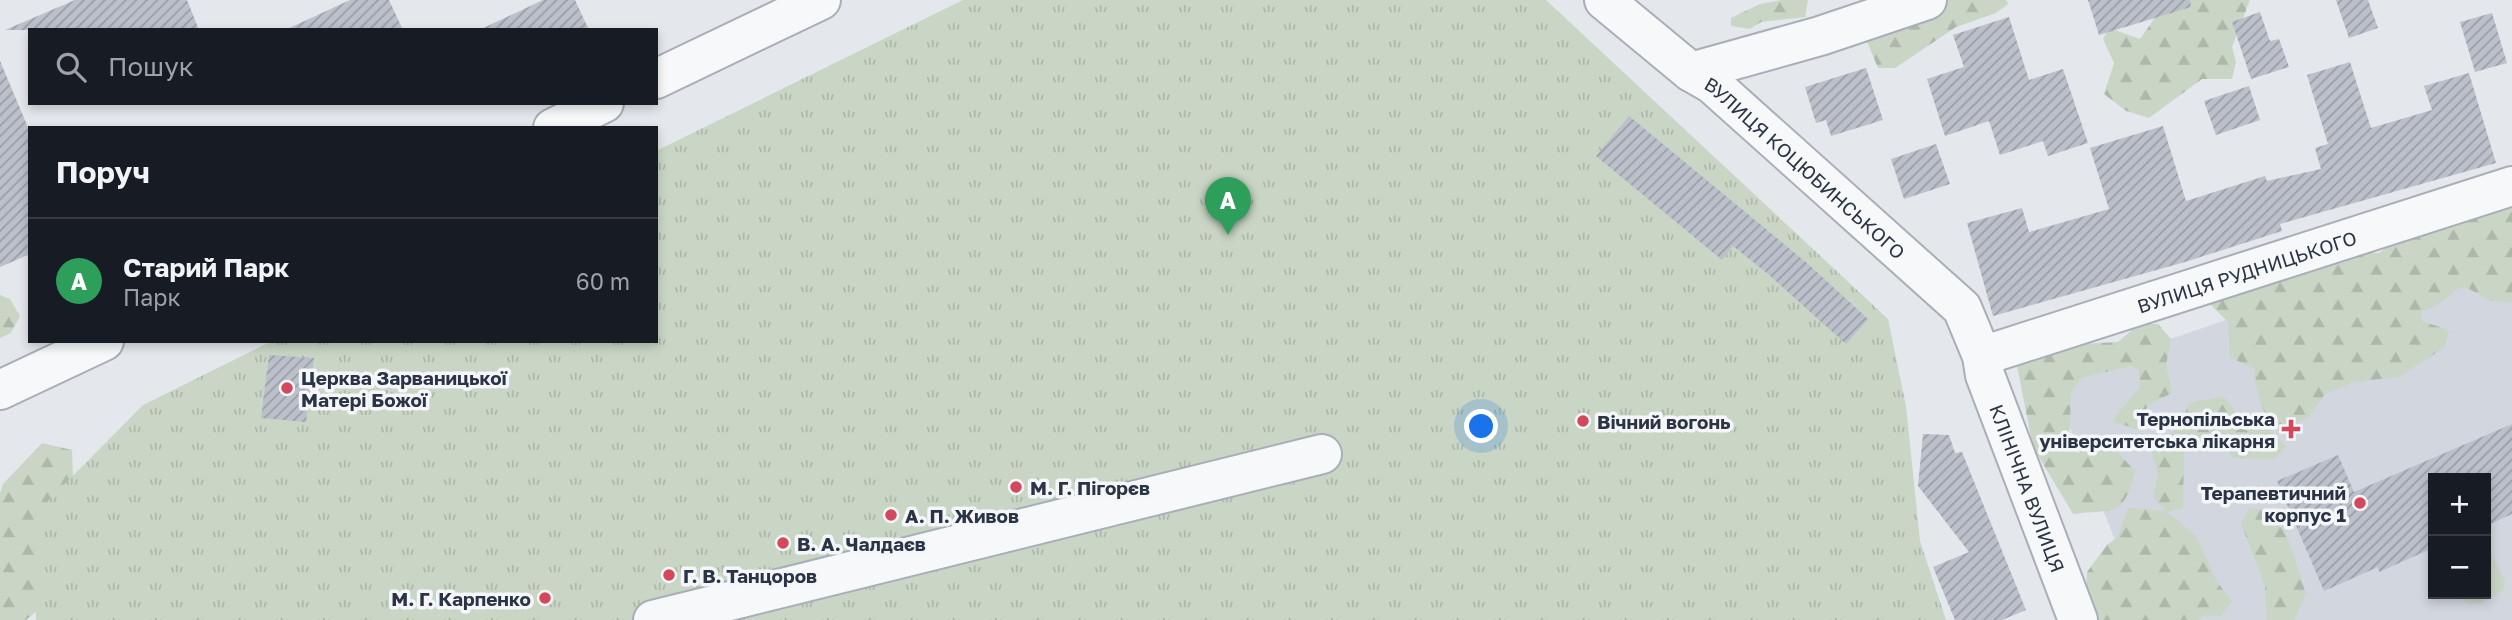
<!DOCTYPE html>
<html lang="uk">
<head>
<meta charset="utf-8">
<style>
  body { margin:0; font-family:"Golos Text",sans-serif; background:#242831; color:#f1f3f6 }
  .controls { position:absolute; right:21px; bottom:21px; display:grid; overflow:hidden; border-radius:0px; box-shadow:0 4px 10px #0003 }
  .controls button { width:63px; height:63px; display:grid; place-items:center; padding:0; border:0; border-bottom:2px solid #363941; background:#171b24; color:#f1f3f6; font:35px sans-serif }
  .you { position:absolute; left:1482px; top:427px; width:24px; height:24px; margin:-18px; border:5px solid #fff; border-radius:50%; background:#1a73e8; box-shadow:0 0 0 10px #1a73e833 }
  .badge { display:grid; place-items:center; width:46px; height:46px; border-radius:50%; background:#d1495b; color:#fff; font-size:23px; font-weight:700 }
  .pin { position:absolute; translate:-50% -58px; filter:drop-shadow(0 2px 4px #0008) }
  .pin::after { content:''; position:absolute; top:37px; width:24px; height:21px; background:inherit; clip-path:polygon(0 0,100% 0,50% 100%) }
  .list { margin:0; padding:0; list-style:none }
  h2 { display:flex; justify-content:space-between; align-items:center; height:91px; margin:0; padding:0 28px; font-size:30px }
  h2 small { font-size:23px; font-weight:400; color:#9ea1a6 }
  .list li { display:grid; grid-template-columns:46px 1fr auto; gap:21px; align-items:center; box-sizing:border-box; height:126px; padding:0 28px; border-top:2px solid #363941 }
  .list b { display:block; font-size:26px; white-space:nowrap }
  .list p { margin:0; font-size:23px; white-space:nowrap; color:#9ea1a6 }
  .list em { font-size:23px; font-style:normal; color:#9ea1a6 }
  .icon { flex:none; width:38px; height:38px; fill:none; stroke:currentColor; stroke-width:2; stroke-linecap:round; stroke-linejoin:round }
  .map { position:relative; flex:none; width:2512px; height:620px; overflow:hidden }
  .search { position:absolute; background:#171b24; box-shadow:0 4px 10px #0003; left:28px; top:28px; width:630px; height:77px; display:flex; align-items:center; gap:18px; box-sizing:border-box; padding:0 24px; border-radius:0px; color:#9ea1a6; font-size:26px }
  .panel { position:absolute; background:#171b24; box-shadow:0 4px 10px #0003; left:28px; top:126px; width:630px; height:217px; border-radius:0px }
  .map>svg:first-child { display:block }
  .built { fill:#d2d6de; fill-rule:evenodd }
  .grass { fill:#c9d6c5 }
  .forest { fill:url(#forest-firs) }
  .park { fill:url(#park-tufts) }
  .building { fill:url(#building-hatch) }
  .lines { fill:none; stroke-linecap:round; stroke-linejoin:round }
  .street-casing { stroke:#a9aeb7; stroke-width:42 }
  .street { stroke:#f7f8fa; stroke-width:38 }
  .poi-dot { fill:#d1495b; stroke:#f4f6f9; stroke-width:2.5 }
  .labels { text-anchor:middle; dominant-baseline:central; stroke-width:7; stroke-linejoin:round; paint-order:stroke }
  .street-label { font-size:19px; fill:#2b3445; stroke:#f4f6f9 }
  .poi-label { font-size:19px; font-weight:bold; fill:#2b3445; stroke:#f4f6f9; text-anchor:start }
</style>
</head>
<body>
<div class="map">
<svg width="2512" height="620" viewBox="0 0 2512 620">
  <defs>
    <pattern id="forest-firs" width="22" height="20" patternUnits="userSpaceOnUse" patternTransform="scale(1.75)"><rect width="22" height="20" fill="#c9d6c5"/><path d="M5 1l3.5 6h-7zM16 11l3.5 6h-7z" fill="#adb8ab"/></pattern>
    <pattern id="park-tufts" width="24" height="20" patternUnits="userSpaceOnUse" patternTransform="scale(1.75)"><rect width="24" height="20" fill="#c9d6c5"/><path d="M3 7l-1-3M5 7V3M7 7l1-3M15 17l-1-3M17 17v-4M19 17l1-3" fill="none" stroke="#adb8ab"/></pattern>
    <pattern id="building-hatch" width="6" height="6" patternUnits="userSpaceOnUse" patternTransform="scale(1.75)"><rect width="6" height="6" fill="#bbc0ca"/><path d="M-1 1l2-2M0 6l6-6M5 7l2-2" fill="none" stroke="#989da6"/></pattern>
  </defs>
  <rect width="100%" height="100%" fill="#e4e7ec"/>
  <path class="built" d="M 2512,222 L 2512,620 L 2147,620 L 2051,380 ZM 2433,478 L 2486,478 L 2486,594 L 2433,594 Z"/>
  <path class="grass" d="M 2490,550 L 2505,581 L 2503,591 C 2489,598 2468,614 2459,594 L 2486,594 L 2486,552 Z"/>
  <g class="forest">
    <path d="M 1781,0 L 1808,0 L 1805,17 L 1761,22 L 1750,29 L 1731,26 L 1731,18 L 1760,4 Z"/>
    <path d="M 1924,0 L 2006,0 L 2008,4 L 1996,13 L 1956,27 L 1895,68 L 1878,68 L 1866,39 Z"/>
    <path d="M 2147,0 L 2250,0 L 2232,47 L 2236,62 L 2232,79 L 2202,79 L 2149,118 L 2126,111 L 2104,94 L 2114,63 L 2103,39 L 2109,28 L 2140,39 L 2154,19 Z"/>
    <path d="M 2512,202 L 2512,303 L 2488,300 L 2466,287 L 2457,289 L 2438,305 L 2421,312 L 2422,321 L 2449,330 L 2445,347 L 2399,377 L 2353,382 L 2325,394 L 2308,418 L 2291,426 L 2273,424 C 2259,408 2256,389 2254,369 L 2230,357 L 2228,322 L 2209,303 L 2342,253 L 2379,253 L 2418,226 Z"/>
    <path d="M 0,295 L 10,299 L 20,316 L 11,333 L 0,338 Z"/>
    <path d="M 2139,324 L 2158,324 L 2171,339 L 2166,365 L 2172,393 L 2148,405 L 2137,429 L 2113,422 L 2117,414 L 2140,387 L 2139,370 L 2131,366 L 2081,378 L 2071,393 L 2069,449 L 2079,453 L 2091,441 L 2109,443 L 2135,471 C 2124,517 2115,509 2073,514 L 2033,447 L 2017,366 L 2060,345 L 2118,342 Z"/>
    <path d="M 2223,396 L 2240,417 L 2258,420 L 2286,446 L 2276,459 L 2232,458 L 2220,436 L 2212,432 L 2184,452 L 2183,508 L 2167,512 L 2195,535 L 2218,583 L 2232,601 L 2221,616 L 2204,615 L 2198,620 L 2099,620 L 2086,591 L 2087,572 L 2107,545 L 2118,537 L 2128,508 L 2166,511 L 2153,497 L 2158,473 L 2150,447 L 2180,426 L 2189,403 Z"/>
    <path d="M 42,443 L 72,450 L 74,504 L 50,600 L 26,620 L 0,620 L 0,493 L 3,484 Z"/>
    <path d="M 2250,508 C 2256,509 2267,509 2272,513 C 2285,522 2301,576 2306,594 L 2294,620 L 2267,620 L 2265,586 L 2241,523 Z"/>
  </g>
  <path class="park" d="M 963,0 L 1546,0 L 1888,319 L 1906,406 L 1920,541 L 1946,620 L 36,620 L 35,514 L 143,405 L 272,341 L 656,341 L 656,151 Z"/>
  <g class="building">
    <path d="M 75,0 L 187,0 L 199,30 L 5,30 Z"/>
    <path d="M 350,0 L 389,0 L 403,30 L 285,30 Z"/>
    <path d="M 543,0 L 575,0 L 589,30 L 479,30 Z"/>
    <path d="M 2088,0 L 2190,0 L 2191,7 L 2099,35 Z"/>
    <path d="M 2336,0 L 2368,0 L 2378,28 L 2349,38 Z"/>
    <path d="M 2260,12 L 2270,41 L 2279,39 L 2289,67 L 2251,79 L 2232,22 Z"/>
    <path d="M 2492,13 L 2507,63 L 2475,72 L 2460,22 Z"/>
    <path d="M 2009,17 L 2029,80 L 2063,69 L 2088,143 L 2048,156 L 2043,141 L 2000,155 L 1989,121 L 1945,136 L 1927,79 L 1964,67 L 1953,35 Z"/>
    <path d="M 0,61 L 30,132 L 30,254 L 0,267 Z"/>
    <path d="M 2350,62 L 2371,128 L 2432,110 L 2424,86 L 2469,73 L 2496,163 L 2280,224 L 2282,231 L 2185,262 L 1993,316 L 1967,223 L 2022,208 L 2029,232 L 2109,209 L 2090,148 L 2163,126 L 2186,201 L 2265,176 L 2267,181 L 2321,169 L 2315,148 L 2328,144 L 2307,75 Z"/>
    <path d="M 1866,68 L 1883,120 L 1831,136 L 1826,120 L 1816,123 L 1805,87 Z"/>
    <path d="M 2249,86 L 2260,120 L 2216,135 L 2204,101 Z"/>
    <path d="M 1629,116 L 1808,264 L 1868,319 L 1846,344 L 1768,274 L 1733,246 L 1722,260 L 1596,156 Z"/>
    <path d="M 1936,144 L 1950,184 L 1904,199 L 1891,159 Z"/>
    <path d="M 269,355 L 314,358 L 306,422 L 261,418 Z"/>
    <path d="M 2512,424 L 2512,514 L 2486,526 L 2486,478 L 2433,478 L 2433,548 L 2379,572 L 2378,567 L 2324,591 L 2277,481 L 2338,455 L 2354,492 Z"/>
    <path d="M 1923,434 L 1949,435 L 1955,453 L 1962,452 L 2026,610 L 2002,620 L 1955,620 L 1933,567 L 1969,552 L 1918,486 Z"/>
  </g>
  <g class="lines">
    <defs>
      <g id="street">
        <path id="s1" d="M 1604,0 L 1691,72 L 1712,84 L 1962,308 L 1982,356 L 1985,375 L 2078,620"/>
        <path d="M 1691,72 L 1820,36 L 1927,0"/>
        <path d="M 656,79 L 821,0"/>
        <path d="M 553,128 L 604,103"/>
        <path id="s2" d="M 1982,356 L 2512,186"/>
        <path d="M 0,390 L 104,341"/>
        <path d="M 653,620 L 1322,454"/>
      </g>
    </defs>
    <use href="#street" class="street-casing"/>
    <use href="#street" class="street"/>
  </g>
  <g class="poi-dot">
    <circle cx="287" cy="388" r="7"/>
    <circle cx="1583" cy="421" r="7"/>
    <path d="M2287.5 418.5h7v7h7v7h-7v7h-7v-7h-7v-7h7z"/>
    <circle cx="1016" cy="487" r="7"/>
    <circle cx="2360" cy="503" r="7"/>
    <circle cx="891" cy="515" r="7"/>
    <circle cx="783" cy="543" r="7"/>
    <circle cx="669" cy="575" r="7"/>
    <circle cx="545" cy="598" r="7"/>
  </g>
  <g class="labels">
    <g class="street-label">
      <text stroke="none"><textPath href="#s1" startOffset="262">ВУЛИЦЯ КОЦЮБИНСЬКОГО</textPath></text>
      <text stroke="none"><textPath href="#s2" startOffset="278">ВУЛИЦЯ РУДНИЦЬКОГО</textPath></text>
      <text stroke="none"><textPath href="#s1" startOffset="665">КЛІНІЧНА ВУЛИЦЯ</textPath></text>
    </g>
    <g class="poi-label">
      <text x="301" y="377">Церква Зарваницької<tspan x="301" dy="22">Матері Божої</tspan></text>
      <text x="2275" y="418" text-anchor="end">Тернопільська<tspan x="2275" dy="22">університетська лікарня</tspan></text>
      <text x="1597" y="421">Вічний вогонь</text>
      <text x="1030" y="487">М. Г. Пігорєв</text>
      <text x="2346" y="492" text-anchor="end">Терапевтичний<tspan x="2346" dy="22">корпус 1</tspan></text>
      <text x="905" y="515">А. П. Живов</text>
      <text x="797" y="543">В. А. Чалдаєв</text>
      <text x="683" y="575">Г. В. Танцоров</text>
      <text x="531" y="598" text-anchor="end">М. Г. Карпенко</text>
    </g>
  </g>
</svg>
<div class="controls">
<button>+</button>
<button>−</button>
</div>
<div class="you"></div>
<div class="pin badge" style="left:1228px;top:235px;background:#2e9e5b">A</div>
<div class="search"><svg class="icon" aria-label="search" viewBox="0 0 24 24"><circle cx="10" cy="10" r="6"/><path d="M15 15l6 6"/></svg>Пошук</div>
<section class="panel">
<h2>Поруч<small></small></h2>
<ul class="list">
<li><span class="badge" style="background:#2e9e5b">A</span><div><b>Старий Парк</b><p>Парк</p></div><em>60 m</em></li>
</ul>
</section>
</div>
</body>
</html>
